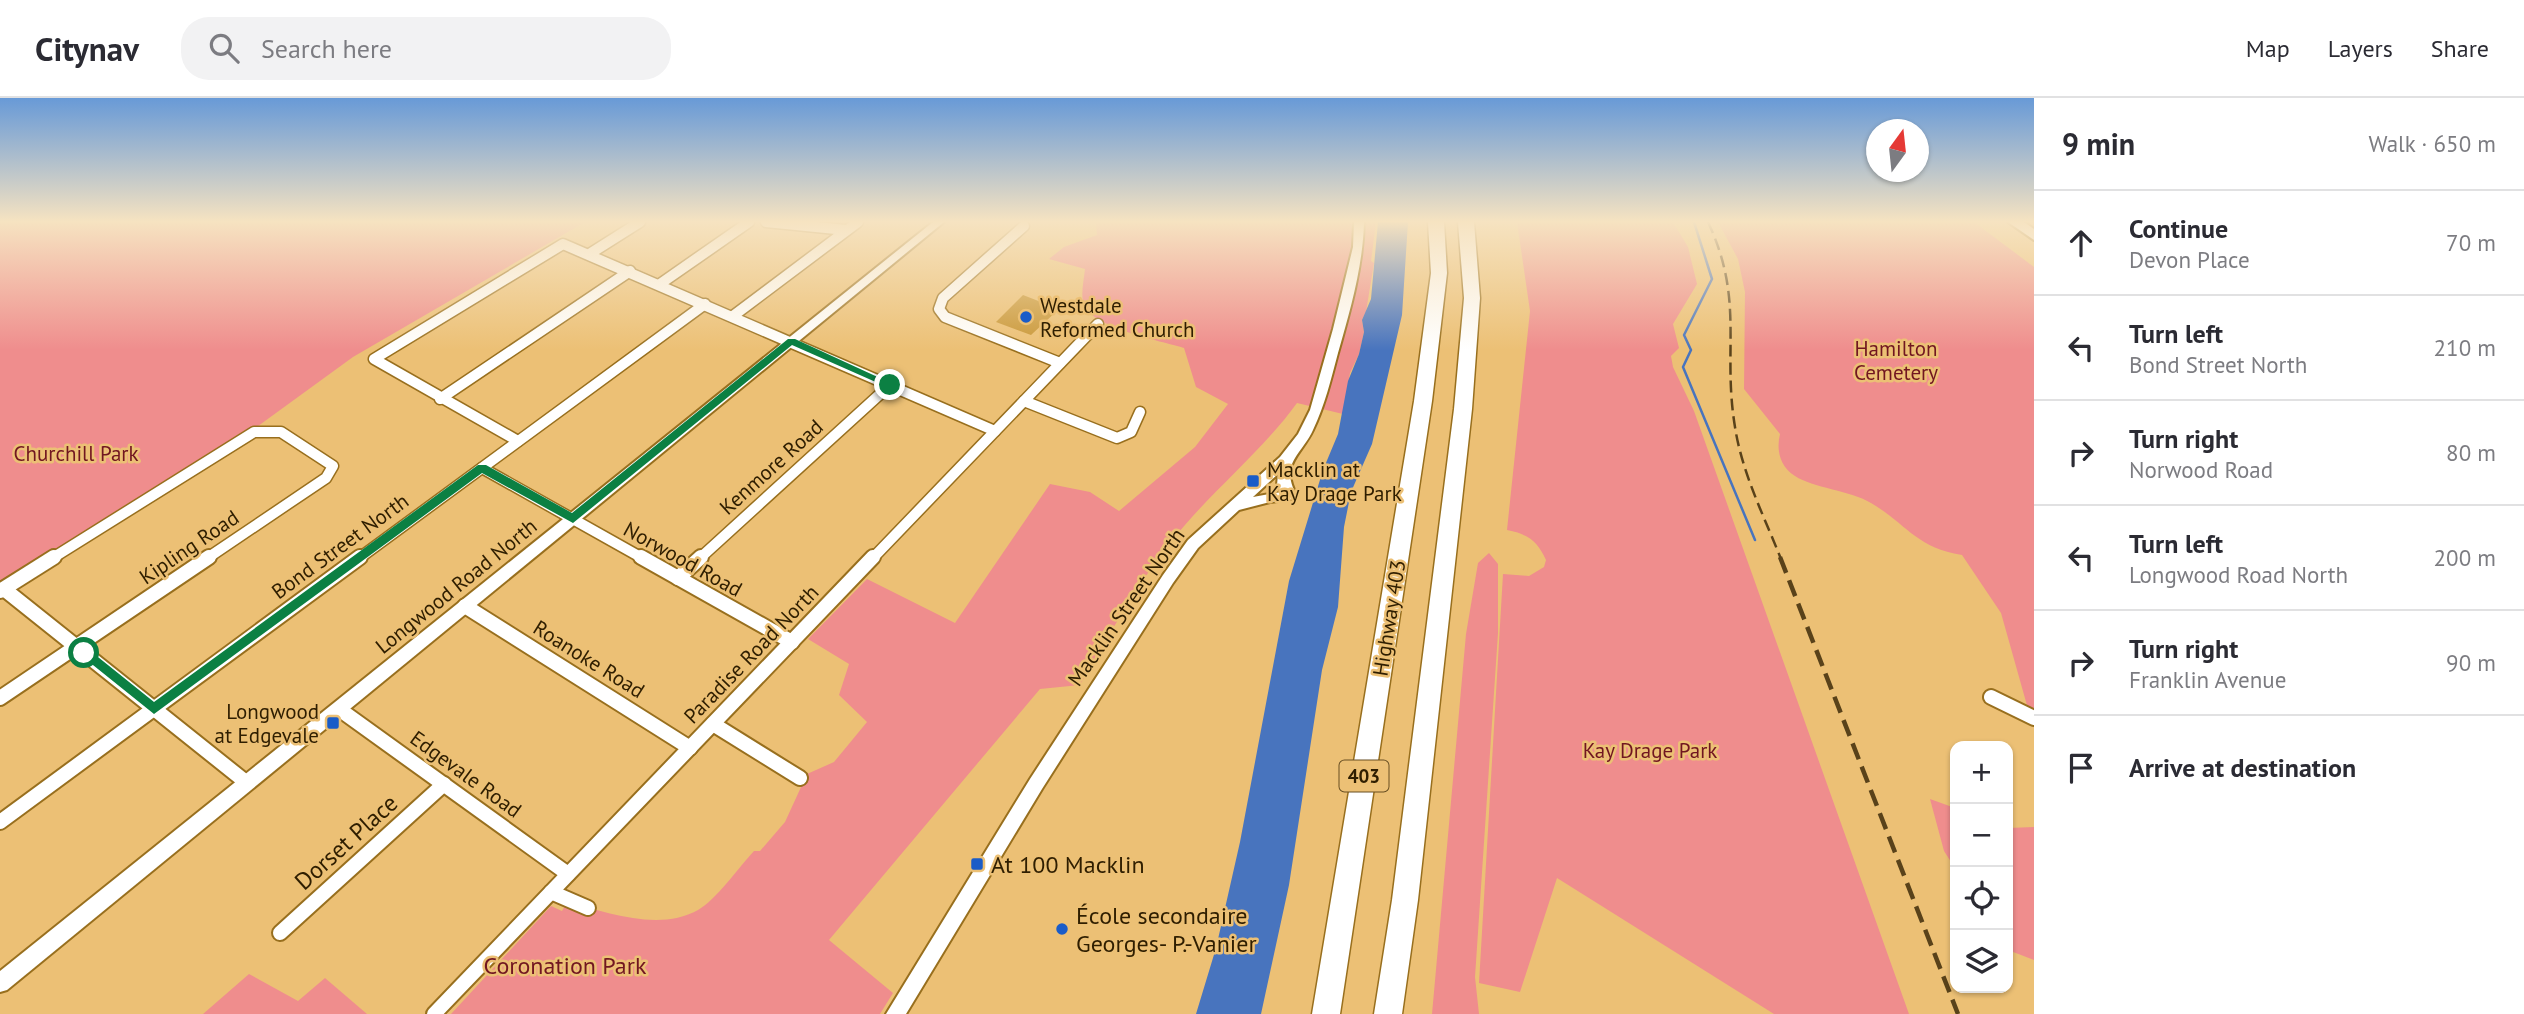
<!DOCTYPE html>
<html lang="en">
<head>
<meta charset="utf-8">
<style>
  body { margin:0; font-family:"PT Sans",sans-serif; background:#f2f2f3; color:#2b2b33 }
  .controls { position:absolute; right:21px; bottom:21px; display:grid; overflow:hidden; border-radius:14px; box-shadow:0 2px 5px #0004 }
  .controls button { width:63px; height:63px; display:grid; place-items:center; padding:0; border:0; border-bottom:2px solid #e1e1e2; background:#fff; color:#2b2b33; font:35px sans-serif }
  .compass { position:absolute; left:1866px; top:21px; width:63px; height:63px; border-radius:50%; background:#fff; box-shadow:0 2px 5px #0004; rotate:15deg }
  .stop { position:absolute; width:21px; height:21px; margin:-16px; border:5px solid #0b8043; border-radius:50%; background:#fff }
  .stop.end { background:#0b8043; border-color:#fff; box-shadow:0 2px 7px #0008 }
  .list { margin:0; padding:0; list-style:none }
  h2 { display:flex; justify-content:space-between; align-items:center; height:91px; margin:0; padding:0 28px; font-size:30px }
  h2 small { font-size:23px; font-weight:400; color:#7c7c81 }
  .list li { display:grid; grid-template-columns:46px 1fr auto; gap:21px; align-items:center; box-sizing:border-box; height:105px; padding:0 28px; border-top:2px solid #e1e1e2 }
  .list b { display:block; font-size:26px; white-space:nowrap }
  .list p { margin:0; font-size:23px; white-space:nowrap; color:#7c7c81 }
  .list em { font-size:23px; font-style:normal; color:#7c7c81 }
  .icon { flex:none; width:38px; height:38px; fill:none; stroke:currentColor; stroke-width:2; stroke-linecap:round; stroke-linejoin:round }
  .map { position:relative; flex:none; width:2034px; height:916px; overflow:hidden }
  header { display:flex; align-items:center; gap:42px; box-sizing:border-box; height:98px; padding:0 35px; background:#fff; border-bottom:2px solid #e1e1e2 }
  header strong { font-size:33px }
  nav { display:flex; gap:38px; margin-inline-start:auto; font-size:24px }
  .search { width:490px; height:63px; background:#f2f2f3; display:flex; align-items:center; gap:18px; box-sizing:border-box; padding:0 24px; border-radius:28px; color:#7c7c81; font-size:26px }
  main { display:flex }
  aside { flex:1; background:#fff }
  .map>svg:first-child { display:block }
  .green { fill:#ef8d8d }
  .water { fill:#4874be }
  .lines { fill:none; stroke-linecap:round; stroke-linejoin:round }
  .stream { stroke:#4874be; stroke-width:2.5 }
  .building { fill:#c99737 }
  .minor-far1-casing { stroke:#986f1e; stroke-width:13 }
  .minor-casing { stroke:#986f1e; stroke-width:18 }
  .tertiary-casing { stroke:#986f1e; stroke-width:4 }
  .primary-casing { stroke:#986f1e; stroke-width:4 }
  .motorway-casing { stroke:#986f1e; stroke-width:3 }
  .minor-far1 { stroke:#fff; stroke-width:10 }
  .minor { stroke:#fff; stroke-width:14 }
  .tertiary { fill:#fff; fill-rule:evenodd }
  .primary { fill:#fff; fill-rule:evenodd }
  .motorway { fill:#fff; fill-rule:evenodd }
  .rail-far1 { stroke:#59421a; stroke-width:2.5; stroke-dasharray:12 6; stroke-linecap:butt }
  .rail { stroke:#59421a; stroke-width:4.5; stroke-dasharray:17 8; stroke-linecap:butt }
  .route { fill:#0b8043 }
  .poi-dot { fill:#1a5cc8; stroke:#ecc075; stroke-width:2.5 }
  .labels { text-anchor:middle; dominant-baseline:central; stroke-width:5; stroke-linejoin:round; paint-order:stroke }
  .shield { fill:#ecc075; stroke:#684f23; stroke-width:2 }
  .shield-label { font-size:19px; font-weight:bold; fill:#2f1e00 }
  .poi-label { font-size:21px; fill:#2f1e00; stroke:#ecc075; text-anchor:start }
  .park-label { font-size:21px; fill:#711621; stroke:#ecc075 }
  .street-label { font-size:21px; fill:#2f1e00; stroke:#ecc075 }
  .near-street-label { font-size:24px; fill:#2f1e00; stroke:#ecc075 }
  .near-poi-label { font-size:24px; fill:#2f1e00; stroke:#ecc075; text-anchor:start }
  .near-park-label { font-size:24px; fill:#711621; stroke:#ecc075 }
</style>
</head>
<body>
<header>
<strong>Citynav</strong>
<div class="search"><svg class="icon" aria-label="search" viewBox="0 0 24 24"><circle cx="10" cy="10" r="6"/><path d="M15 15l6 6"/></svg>Search here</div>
<nav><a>Map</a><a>Layers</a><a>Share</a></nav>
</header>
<main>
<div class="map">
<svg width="2034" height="916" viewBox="0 0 2034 916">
  <rect width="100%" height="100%" fill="#ecc075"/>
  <g class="green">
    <path d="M 0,124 L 585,124 L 353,259 L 250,334 L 0,487 Z"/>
    <path d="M 1096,124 L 1376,124 L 1371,163 L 1374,165 L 1366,214 L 1362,222 L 1364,234 L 1359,256 L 1350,275 L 1343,316 L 1297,305 C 1260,356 1209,395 1170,445 C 1136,488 1108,539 1080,587 L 1040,591 L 829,842 L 893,895 L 880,916 L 451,916 L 551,808 L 562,813 L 567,804 C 606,814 659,834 698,812 C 716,802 739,769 754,753 L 760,753 L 785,724 L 807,676 L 834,664 L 867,624 L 839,597 L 849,566 L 808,541 L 867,481 L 955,525 L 1050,386 L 1090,394 L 1119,413 L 1195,349 L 1228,306 L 1196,289 L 1184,250 C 1162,243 1087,229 1083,204 C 1081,194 1084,181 1085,171 L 1049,161 L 1064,149 L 1097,137 Z"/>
    <path d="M 1517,124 L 1673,124 L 1688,149 L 1697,186 L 1673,226 L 1679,250 L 1671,258 L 1673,269 L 1694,313 L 1909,916 L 1774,916 L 1557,780 L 1520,894 L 1479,885 L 1503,476 L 1529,478 L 1544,469 L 1546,462 C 1537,443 1528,436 1507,432 L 1530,213 Z"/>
    <path d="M 1718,124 L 1974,124 L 2034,169 L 2034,613 L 2028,611 L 2001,515 L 1962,457 C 1915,449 1908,427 1871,405 C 1849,392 1813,390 1795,378 C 1780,369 1776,352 1780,336 L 1744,291 L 1745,194 L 1738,161 Z"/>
    <path d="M 1489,455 L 1498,466 L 1498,535 L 1475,879 L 1479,916 L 1432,916 L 1466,536 L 1478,465 Z"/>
    <path d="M 1930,701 L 1955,710 L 1955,770 L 1944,753 Z"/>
    <path d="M 2034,729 L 2034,862 L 2008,852 L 2008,730 Z"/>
    <path d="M 249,876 L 298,903 L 325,880 L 367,916 L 203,916 Z"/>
  </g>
  <path class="water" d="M 1378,124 L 1408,124 L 1402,217 L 1372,346 L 1351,394 L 1344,429 L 1338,509 L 1322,572 L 1289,787 L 1261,916 L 1196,916 L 1216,850 L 1240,744 L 1289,483 L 1323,372 L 1338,336 L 1348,283 L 1359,256 L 1364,234 L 1362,222 L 1371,201 Z"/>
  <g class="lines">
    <path class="stream" d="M 1694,124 L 1712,181 L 1684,237 L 1691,252 L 1683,269 L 1755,442"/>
  </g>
  <path class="building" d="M 1023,197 L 1059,211 L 1031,237 L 996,224 Z"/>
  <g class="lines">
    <defs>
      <g id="minor-far1">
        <path d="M 766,124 L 846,132"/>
        <path d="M 1024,128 L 943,200 L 939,211 L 945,219 L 1060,265"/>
        <path d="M 591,155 L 640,124"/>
        <path d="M 660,186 L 749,124"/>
        <path d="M 733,218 L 858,124"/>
        <path d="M 440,301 L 630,173"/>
        <path d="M 1024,303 L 1117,340 L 1131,334 L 1140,314"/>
        <path d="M 518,343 L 374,261 L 563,146 L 995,333"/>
        <path d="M 482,370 L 644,461"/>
        <path d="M 51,461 L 254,334 L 281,334 L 333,368 L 326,380 L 206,461"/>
        <path d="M 358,461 L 705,206"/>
        <path d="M 699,461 L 890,287"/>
        <path d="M 872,461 L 1098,226"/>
      </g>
      <g id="minor">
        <path d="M 641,459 L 792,544"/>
        <path d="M 678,480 L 701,459"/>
        <path d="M 4,491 L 247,685"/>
        <path d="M 0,493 L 54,459"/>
        <path d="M 465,508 L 690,650"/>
        <path d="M 1991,599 L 2034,620"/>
        <path d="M 0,600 L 209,459"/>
        <path d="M 339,611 L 568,776"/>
        <path d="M 713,626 L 800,680"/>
        <path d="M 0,724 L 360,459"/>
        <path d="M 551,794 L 588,810"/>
        <path d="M 280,835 L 444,686"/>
        <path d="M 434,916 L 873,459"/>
      </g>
      <g id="tertiary">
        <path d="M 933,124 L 944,124 L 7,892 L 0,894 L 0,873 Z"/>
        <path d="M 1354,124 L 1364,124 C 1363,168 1350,213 1338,255 C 1331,281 1325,307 1313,332 C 1301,358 1279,365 1297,398 L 1295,401 L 1270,404 L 1239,412 L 1198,450 L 1173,485 L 1042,691 L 906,916 L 886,916 L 1030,681 L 1163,477 L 1188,442 L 1280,359 L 1298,336 L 1310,312 L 1333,231 L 1353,149 ZM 1278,376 L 1277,387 L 1281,394 L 1253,399 Z"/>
      </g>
      <path id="primary" d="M 2008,124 L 2024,124 L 2034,131 L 2034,142 Z"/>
      <g id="motorway">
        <path d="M 1428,124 L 1444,124 L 1447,175 L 1432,303 L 1340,916 L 1312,916 L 1414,303 L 1431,175 Z"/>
        <path d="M 1458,124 L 1474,124 L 1480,200 L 1472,311 L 1418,802 L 1402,916 L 1374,916 L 1392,802 L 1454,311 L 1464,200 Z"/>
      </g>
    </defs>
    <use href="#minor-far1" class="minor-far1-casing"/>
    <use href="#minor" class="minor-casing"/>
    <use href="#tertiary" class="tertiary-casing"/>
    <use href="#primary" class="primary-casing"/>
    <use href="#motorway" class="motorway-casing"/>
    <use href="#minor-far1" class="minor-far1"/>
    <use href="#minor" class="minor"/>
    <use href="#tertiary" class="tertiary"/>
    <use href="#primary" class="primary"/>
    <use href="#motorway" class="motorway"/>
    <path class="rail-far1" d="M 1708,124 C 1745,203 1722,251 1735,329 C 1742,375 1764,418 1781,461"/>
    <path class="rail" d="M 1780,459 L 1958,916"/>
  </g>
  <linearGradient id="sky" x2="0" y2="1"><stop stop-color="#689ad7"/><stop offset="0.49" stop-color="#f6e3c1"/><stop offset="1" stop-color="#f6e3c1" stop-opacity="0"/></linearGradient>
  <rect width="2034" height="252" fill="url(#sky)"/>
  <path class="route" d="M 788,241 L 795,241 L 895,287 L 887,289 L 792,247 L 573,425 L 482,375 L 154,616 L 78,555 L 80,551 L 88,551 L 154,604 L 478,367 L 486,367 L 572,415 Z"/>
  <g class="poi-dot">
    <circle cx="1026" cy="219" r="7"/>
    <rect x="1246" y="376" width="14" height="14" rx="3.5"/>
    <rect x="326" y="618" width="14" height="14" rx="3.5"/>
    <rect x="970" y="759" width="14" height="14" rx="3.5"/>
    <circle cx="1062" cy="831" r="7"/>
  </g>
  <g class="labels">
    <rect class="shield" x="1339.5" y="662.5" width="49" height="31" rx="5"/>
    <g class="shield-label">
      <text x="1364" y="678">403</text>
    </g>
    <g class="poi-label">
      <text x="1040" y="207">Westdale<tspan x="1040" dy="24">Reformed Church</tspan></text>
      <text x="1267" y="371">Macklin at<tspan x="1267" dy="24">Kay Drage Park</tspan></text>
      <text x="319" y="613" text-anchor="end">Longwood<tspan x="319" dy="24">at Edgevale</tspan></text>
    </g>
    <g class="park-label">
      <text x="1896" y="250">Hamilton<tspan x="1896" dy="24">Cemetery</tspan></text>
      <text x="76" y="355">Churchill Park</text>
      <text x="1650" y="652">Kay Drage Park</text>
    </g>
    <g class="street-label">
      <text transform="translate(771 369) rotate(-42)">Kenmore Road</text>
      <text transform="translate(340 448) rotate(-36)">Bond Street North</text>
      <text transform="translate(189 449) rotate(-34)">Kipling Road</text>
      <text transform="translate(683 461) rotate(29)">Norwood Road</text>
      <text transform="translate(456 488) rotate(-39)">Longwood Road North</text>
      <text transform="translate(1126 509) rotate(-55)">Macklin Street North</text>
      <text transform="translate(1389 520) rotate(-81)">Highway 403</text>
      <text transform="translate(751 556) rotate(-46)">Paradise Road North</text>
      <text transform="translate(589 561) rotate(32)">Roanoke Road</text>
      <text transform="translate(466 676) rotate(36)">Edgevale Road</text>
    </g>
    <g class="near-street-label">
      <text transform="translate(346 744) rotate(-42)">Dorset Place</text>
    </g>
    <g class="near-poi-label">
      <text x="991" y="766">At 100 Macklin</text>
      <text x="1076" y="817">École secondaire<tspan x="1076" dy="28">Georges- P.-Vanier</tspan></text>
    </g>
    <g class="near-park-label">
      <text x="565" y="867">Coronation Park</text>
    </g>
  </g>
</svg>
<div class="controls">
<button>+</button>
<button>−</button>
<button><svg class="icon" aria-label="locate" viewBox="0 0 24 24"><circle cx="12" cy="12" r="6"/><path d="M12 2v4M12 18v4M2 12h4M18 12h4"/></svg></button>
<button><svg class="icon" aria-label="layers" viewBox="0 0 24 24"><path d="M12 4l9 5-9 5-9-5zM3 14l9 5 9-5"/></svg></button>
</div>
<svg class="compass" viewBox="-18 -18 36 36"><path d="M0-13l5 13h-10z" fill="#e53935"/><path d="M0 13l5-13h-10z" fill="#7c7c81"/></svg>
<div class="stop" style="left:84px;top:555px"></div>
<div class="stop end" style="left:890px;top:287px"></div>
</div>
<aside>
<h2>9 min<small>Walk · 650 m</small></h2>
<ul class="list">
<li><svg class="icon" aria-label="ahead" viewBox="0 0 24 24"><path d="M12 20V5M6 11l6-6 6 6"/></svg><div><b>Continue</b><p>Devon Place</p></div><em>70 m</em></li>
<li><svg class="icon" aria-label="left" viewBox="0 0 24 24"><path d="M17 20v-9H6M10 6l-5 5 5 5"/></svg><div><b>Turn left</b><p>Bond Street North</p></div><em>210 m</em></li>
<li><svg class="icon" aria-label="right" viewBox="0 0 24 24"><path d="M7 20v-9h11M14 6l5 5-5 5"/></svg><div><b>Turn right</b><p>Norwood Road</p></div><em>80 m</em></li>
<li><svg class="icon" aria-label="left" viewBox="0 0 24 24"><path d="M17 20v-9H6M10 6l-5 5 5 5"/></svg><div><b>Turn left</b><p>Longwood Road North</p></div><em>200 m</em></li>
<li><svg class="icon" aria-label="right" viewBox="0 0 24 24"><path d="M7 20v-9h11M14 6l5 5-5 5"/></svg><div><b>Turn right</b><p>Franklin Avenue</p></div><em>90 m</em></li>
<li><svg class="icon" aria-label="arrive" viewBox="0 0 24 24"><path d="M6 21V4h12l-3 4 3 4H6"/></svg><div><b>Arrive at destination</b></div></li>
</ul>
</aside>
</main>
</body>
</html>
